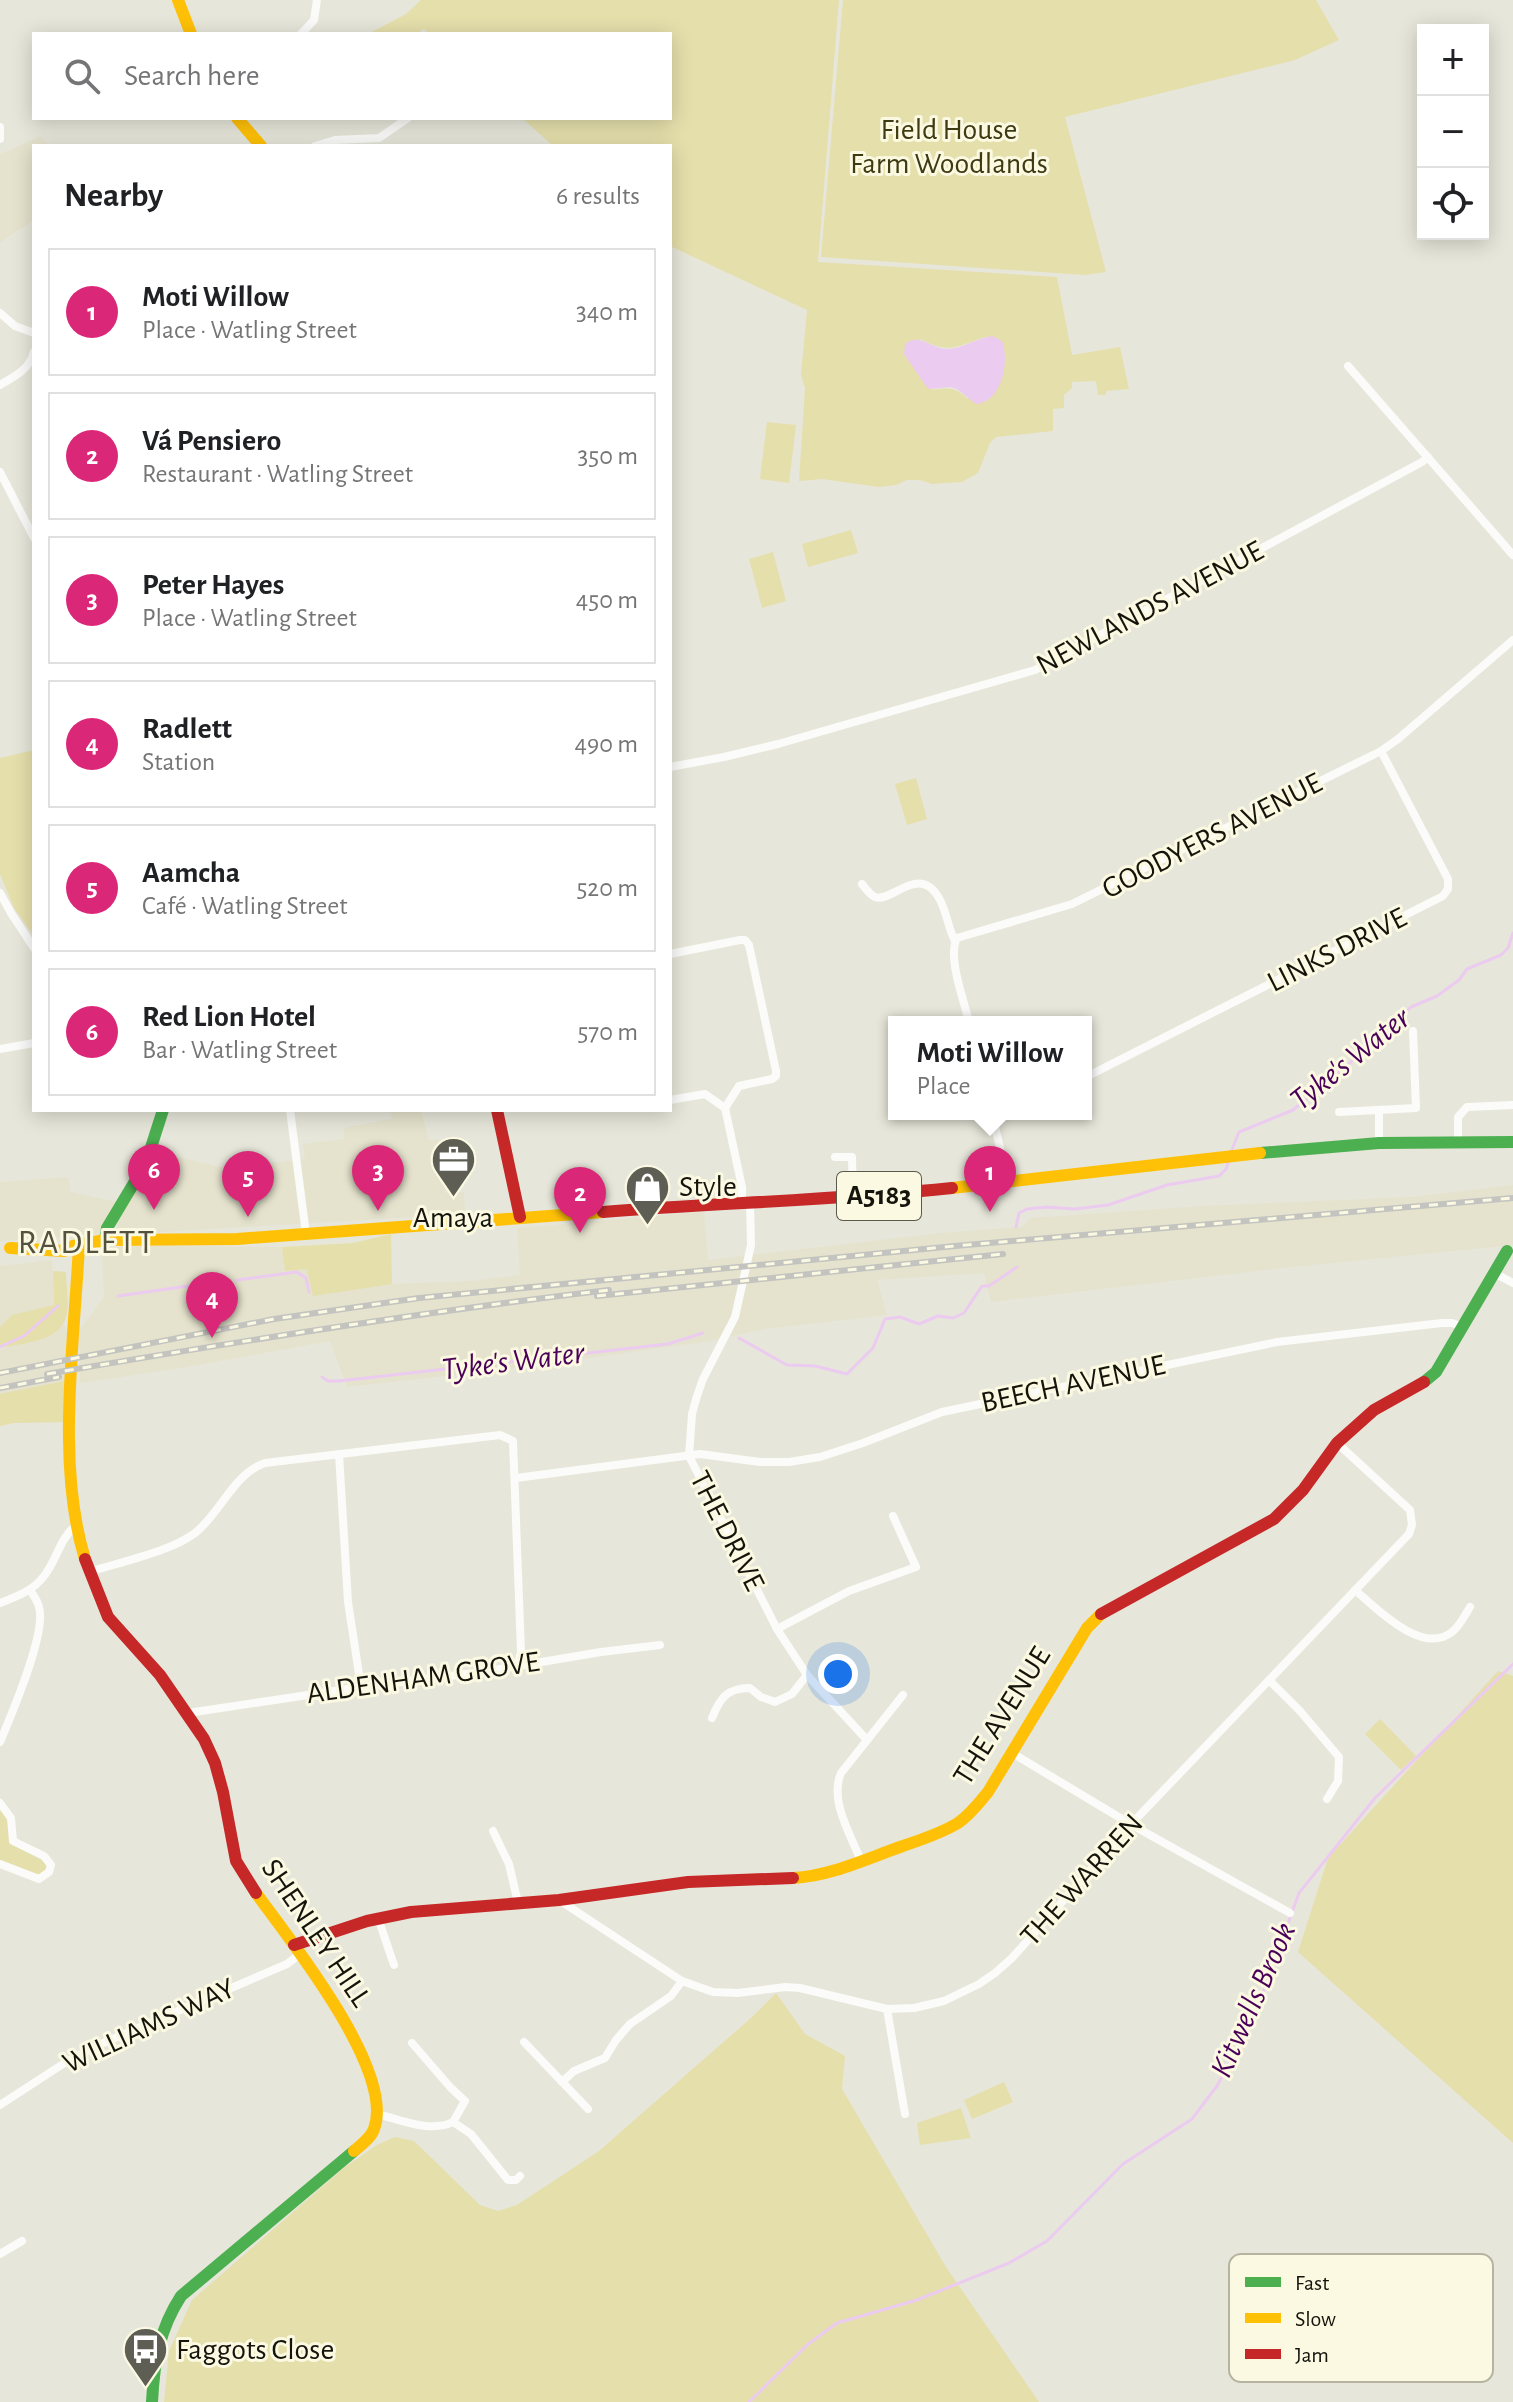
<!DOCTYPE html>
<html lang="en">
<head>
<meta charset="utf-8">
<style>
  body { margin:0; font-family:"Alegreya Sans",sans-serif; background:#f2f2f2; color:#202124 }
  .controls { position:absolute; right:24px; top:24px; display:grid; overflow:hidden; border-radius:0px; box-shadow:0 4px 20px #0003 }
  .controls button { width:72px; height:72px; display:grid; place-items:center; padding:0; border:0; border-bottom:2px solid #e0e0e0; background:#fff; color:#202124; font:40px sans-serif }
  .you { position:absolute; left:838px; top:1674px; width:28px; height:28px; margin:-20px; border:6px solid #fff; border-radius:50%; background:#1a73e8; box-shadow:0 0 0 12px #1a73e833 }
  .badge { display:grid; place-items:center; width:52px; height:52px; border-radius:50%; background:#db2777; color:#fff; font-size:26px; font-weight:700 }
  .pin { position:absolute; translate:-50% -66px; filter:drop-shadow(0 2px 4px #0008) }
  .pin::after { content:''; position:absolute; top:42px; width:28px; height:24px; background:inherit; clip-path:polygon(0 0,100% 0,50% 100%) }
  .popup { position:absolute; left:888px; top:1016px; width:204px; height:104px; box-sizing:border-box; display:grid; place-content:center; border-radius:0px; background:#fff; filter:drop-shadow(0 2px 6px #0005); font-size:26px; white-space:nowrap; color:#757577 }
  .popup b { font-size:30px; color:#202124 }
  .popup::after { content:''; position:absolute; left:50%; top:100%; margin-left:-16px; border:16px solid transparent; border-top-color:#fff }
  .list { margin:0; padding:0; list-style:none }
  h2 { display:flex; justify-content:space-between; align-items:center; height:104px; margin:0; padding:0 32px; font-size:34px }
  h2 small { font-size:26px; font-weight:400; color:#757577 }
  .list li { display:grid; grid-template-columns:52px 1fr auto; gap:24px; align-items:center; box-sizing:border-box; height:128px; margin:0 16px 16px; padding:0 16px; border:2px solid #e0e0e0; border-radius:0px }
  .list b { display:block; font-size:30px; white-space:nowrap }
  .list p { margin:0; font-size:26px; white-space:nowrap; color:#757577 }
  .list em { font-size:26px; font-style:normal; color:#757577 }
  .icon { flex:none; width:44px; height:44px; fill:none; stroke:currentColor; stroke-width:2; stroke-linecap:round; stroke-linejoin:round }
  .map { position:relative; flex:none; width:1513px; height:2402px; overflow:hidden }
  .search { position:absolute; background:#fff; box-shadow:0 4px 20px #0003; left:32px; top:32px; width:640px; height:88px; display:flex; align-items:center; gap:20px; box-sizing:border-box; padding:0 28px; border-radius:0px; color:#757577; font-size:30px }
  .panel { position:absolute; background:#fff; box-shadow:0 4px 20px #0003; left:32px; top:144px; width:640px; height:968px; border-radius:0px }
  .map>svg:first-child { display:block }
  .built { fill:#e5e3cd }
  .green { fill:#e5dfac; fill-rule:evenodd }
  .water { fill:#eccbf0 }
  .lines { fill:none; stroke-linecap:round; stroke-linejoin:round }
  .stream { stroke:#eccbf0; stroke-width:3 }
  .street { stroke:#fbfbf9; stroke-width:8 }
  .fast { stroke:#4caf50; stroke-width:12 }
  .slow { stroke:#ffc107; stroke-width:12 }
  .jam { stroke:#c62828; stroke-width:12 }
  .rail-casing { stroke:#c3c3c0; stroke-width:6 }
  .rail { stroke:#fbf9e1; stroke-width:3; stroke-dasharray:9; stroke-linecap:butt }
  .labels { text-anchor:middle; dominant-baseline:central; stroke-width:6; stroke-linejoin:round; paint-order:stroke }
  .shield { fill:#fbf9e1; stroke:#59594c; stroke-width:2 }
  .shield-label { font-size:28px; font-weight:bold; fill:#14140c }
  .park-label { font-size:30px; fill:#3e3a12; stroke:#fbf9e1 }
  .street-label { font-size:30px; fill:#14140c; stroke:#fbf9e1 }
  .poi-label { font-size:30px; fill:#14140c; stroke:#fbf9e1; text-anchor:start }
  .water-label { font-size:32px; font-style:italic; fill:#4a0058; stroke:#fbf9e1 }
  .quarter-label { font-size:34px; letter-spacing:2px; fill:#54523f; stroke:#fbf9e1 }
  .key { fill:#fbf9e1; stroke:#b6b4a1; stroke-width:2 }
  .key-label { font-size:22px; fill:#14140c }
</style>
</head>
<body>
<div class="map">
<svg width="1513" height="2402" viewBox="0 0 1513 2402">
  <rect width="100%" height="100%" fill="#e7e6da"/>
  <g class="built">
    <path d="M 41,136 L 48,146 L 34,146 L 34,220 L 0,242 L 0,154 Z"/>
    <path d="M 391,1110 L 421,1110 L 429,1140 L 439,1139 L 445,1193 L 464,1192 L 465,1214 L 126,1234 L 118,1230 L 117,1222 L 157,1152 L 225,1168 L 305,1159 L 303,1144 L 344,1139 L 344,1128 L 392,1119 Z"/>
    <path d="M 68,1177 L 71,1192 L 117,1202 L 99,1234 L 0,1241 L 0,1182 Z"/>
    <path d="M 1513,1185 L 1513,1245 L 1282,1268 L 991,1302 L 984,1273 L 877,1280 L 887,1315 L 764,1329 L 704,1342 L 500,1370 L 347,1387 L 330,1341 L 187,1367 L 80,1383 L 79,1330 L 104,1297 L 102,1253 L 105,1248 L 129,1246 L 282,1247 L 285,1271 L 307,1269 L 313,1295 L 392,1284 L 472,1281 L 520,1275 L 517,1228 L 704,1212 L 708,1260 L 941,1233 L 1022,1227 L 1030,1218 L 1202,1206 L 1411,1197 Z"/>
    <path d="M 52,1260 L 54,1305 L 13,1315 L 0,1327 L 0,1266 Z"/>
    <path d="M 58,1315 L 68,1332 L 64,1422 L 13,1423 L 0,1426 L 0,1350 L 27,1338 Z"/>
  </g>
  <g class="green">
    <path d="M 421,0 L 839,0 L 818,262 L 1057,277 L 1072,355 L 1120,347 L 1129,389 L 1106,391 L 1106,395 L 1098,395 L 1096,381 L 1072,382 L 1072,388 L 1064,395 L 1064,408 L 1053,409 L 1053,431 L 996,437 L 990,443 L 978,473 L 962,482 L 932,484 L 920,480 L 907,480 L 896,485 L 879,487 L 822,479 L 799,481 L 805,388 L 801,375 L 807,310 L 670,246 L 670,146 L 553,146 L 522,118 L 670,118 L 670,34 L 430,34 L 424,29 L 416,34 L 368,34 L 406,14 ZM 985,337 L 968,399 C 956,388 950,387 933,390 L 920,339 C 950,354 955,347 985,337 Z"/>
    <path d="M 843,0 L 1316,0 L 1339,40 L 1295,60 L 1065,117 L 1106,272 L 1085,275 L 821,257 Z"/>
    <path d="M 767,422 L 796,425 L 789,483 L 760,479 Z"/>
    <path d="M 851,530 L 858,553 L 808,567 L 802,544 Z"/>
    <path d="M 773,552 L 786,601 L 762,608 L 749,559 Z"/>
    <path d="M 34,750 L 34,936 L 14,908 L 0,874 L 0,758 Z"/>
    <path d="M 916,778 L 927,819 L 907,825 L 895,784 Z"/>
    <path d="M 391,1234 L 392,1284 L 313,1296 L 307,1269 L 285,1271 L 282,1247 L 353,1243 Z"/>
    <path d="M 53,1271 L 66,1272 C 66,1286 70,1304 66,1317 C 59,1342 22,1343 0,1348 L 0,1327 L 12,1315 L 54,1305 Z"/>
    <path d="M 65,1381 L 64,1422 L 13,1423 L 0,1426 L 0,1394 Z"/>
    <path d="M 1498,1671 L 1513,1676 L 1513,2143 L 1298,1952 L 1328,1858 Z"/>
    <path d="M 1380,1719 L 1416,1756 L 1401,1770 L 1365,1734 Z"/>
    <path d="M 0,1808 L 8,1822 L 9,1843 L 47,1863 L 47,1870 L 39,1876 L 0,1860 Z"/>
    <path d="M 776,1993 L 805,2034 L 845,2056 L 842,2089 L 946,2267 L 1039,2402 L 164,2402 L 169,2351 L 192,2300 L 345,2167 L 377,2145 L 395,2137 L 414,2141 L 480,2205 L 498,2211 L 517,2205 L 599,2151 L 752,2017 Z"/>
    <path d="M 1004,2082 L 1013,2102 L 972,2119 L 964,2100 Z"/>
    <path d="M 961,2108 L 971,2138 L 920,2145 L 917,2123 Z"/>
  </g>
  <path class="water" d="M 992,336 L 1002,341 C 1010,361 1002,402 976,404 L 957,389 L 950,387 L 928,389 L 904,354 L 905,344 C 920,332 931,349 947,349 C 962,349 977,338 992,336 Z"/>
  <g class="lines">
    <g class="stream">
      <path d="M 1231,1152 L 1239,1132 L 1293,1110 L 1342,1070 L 1411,1007 L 1437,996 L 1459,980 L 1467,969 L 1501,955 L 1508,948 L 1513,933"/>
      <path d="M 1016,1227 L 1019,1213 L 1027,1209 L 1047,1207 L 1075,1209 L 1108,1205 L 1167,1185 L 1219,1176 L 1226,1169 L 1229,1160"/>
      <path d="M 237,1280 L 297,1272 L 306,1278 L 309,1292"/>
      <path d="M 118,1296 L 209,1283"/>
      <path d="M 739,1338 L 787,1365 L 815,1366 L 847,1374 L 873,1348 L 885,1319 L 900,1317 L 919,1324 L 938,1316 L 953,1318 L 964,1313 L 982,1286 L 989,1286 L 1017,1267"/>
      <path d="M 0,1347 L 24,1336 L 58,1306"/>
      <path d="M 322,1377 L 328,1381 L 339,1381 L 668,1344 L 703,1333"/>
      <path d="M 749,2402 L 807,2345 L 837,2323 L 917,2300 L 1009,2263 L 1047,2241 L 1123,2164 L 1192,2119 L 1217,2086 L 1256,2012 L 1299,1893 L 1375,1798 L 1513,1664"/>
    </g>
    <g class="street">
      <path d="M 301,34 L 314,20 L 317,0"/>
      <path d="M 0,127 L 0,139"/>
      <path d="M 315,146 L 335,140 L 379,138 L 408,118"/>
      <path d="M 0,313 L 15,326 L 34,333"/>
      <path d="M 1348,366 L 1513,555"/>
      <path d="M 0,385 C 15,376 29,370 34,352"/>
      <path d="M 0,472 L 34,538"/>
      <path d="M 670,767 L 724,757 L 778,744 L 1035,670 L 1422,462 L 1428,457"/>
      <path d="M 862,884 C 865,888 870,895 875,897 C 891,904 920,861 940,900 C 947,913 948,928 955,941"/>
      <path d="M 0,893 L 11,913 L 34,948"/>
      <path d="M 670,954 L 740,940 L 745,940 L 749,945 L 776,1071 L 776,1076 L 772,1079 L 739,1086 L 725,1108"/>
      <path d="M 969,1022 C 964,1000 947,957 957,938 L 1072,904 L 1381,751 L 1398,739 L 1513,640"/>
      <path d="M 0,1049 L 34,1043"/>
      <path d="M 1086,1077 L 1443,896 L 1448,889 L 1448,879 L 1381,751"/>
      <path d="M 670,1100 L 705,1094 L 725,1108 L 742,1187 L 742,1202"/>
      <path d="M 290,1110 L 306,1234"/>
      <path d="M 1379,1110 L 1379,1143"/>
      <path d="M 1339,1112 L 1416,1108 L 1413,1031"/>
      <path d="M 992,1114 L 1008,1182"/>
      <path d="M 1458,1142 L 1458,1117 L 1467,1107 L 1513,1105"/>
      <path d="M 835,1157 L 852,1157 L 853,1198"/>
      <path d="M 750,1202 L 751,1245 L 735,1317 L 703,1379 L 697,1396 L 692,1414 L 689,1456 L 777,1629 L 807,1675 L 867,1740"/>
      <path d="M 1494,1273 L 1513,1283"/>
      <path d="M 339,1454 L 348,1602 L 361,1687"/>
      <path d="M 516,1478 L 700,1454 L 760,1462 L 789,1462 L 820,1457 L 863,1443 L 942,1412 L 1277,1342 L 1442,1323 L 1452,1323 L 1463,1327"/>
      <path d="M 89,1572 C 120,1562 170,1552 195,1533 C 221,1513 233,1474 265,1463 L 500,1435 L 513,1441 L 521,1652 L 518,1664"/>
      <path d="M 1355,1590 C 1376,1608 1422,1656 1452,1632 C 1459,1627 1465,1615 1470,1607"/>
      <path d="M 0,1603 C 16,1597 34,1590 44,1576 C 57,1560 59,1540 75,1526"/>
      <path d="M 777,1629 L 849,1591 L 916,1567 L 893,1516"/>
      <path d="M 1269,1680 L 1300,1711 L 1339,1757 L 1338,1781 L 1327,1799"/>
      <path d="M 188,1713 L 361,1687 L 482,1672 L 601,1652 L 660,1645"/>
      <path d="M 712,1718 C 720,1698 727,1688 750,1688 L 761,1697 L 775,1702 L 792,1694 L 807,1675"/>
      <path d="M 0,1742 C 11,1716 47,1632 39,1607 C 38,1601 33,1595 30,1590"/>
      <path d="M 1012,1753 L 1132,1825 L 1290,1913"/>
      <path d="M 0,1803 L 11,1818 L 13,1841 L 44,1856 L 51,1865 L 49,1872 L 39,1879 L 0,1864"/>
      <path d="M 493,1831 L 509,1864 L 518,1903"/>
      <path d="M 861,1861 C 851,1835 829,1801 841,1773 L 903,1695"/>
      <path d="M 559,1900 L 682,1981 L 713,1992 L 738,1993 L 785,1987 L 800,1988 L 887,2009 L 914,2008 L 944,2001 L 979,1984 L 995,1973 L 1012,1958 L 1137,1818 L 1409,1534 L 1412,1525 L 1410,1510 L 1337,1443"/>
      <path d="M 378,1918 L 394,1965"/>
      <path d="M 887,2009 L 905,2114"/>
      <path d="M 524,2042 L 588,2109"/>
      <path d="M 412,2043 L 451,2088 L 465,2101 L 453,2122"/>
      <path d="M 562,2082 L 574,2071 L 605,2058 L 616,2040 L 630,2024 L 671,1996 L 682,1981"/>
      <path d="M 0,2105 L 63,2064 L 94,2047 L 287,1964 L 300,1954"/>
      <path d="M 377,2114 C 401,2120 430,2133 453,2122 L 471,2134 L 508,2180 L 516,2180 L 520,2176"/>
      <path d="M 0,2254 L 22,2241"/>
    </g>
    <g class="fast">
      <path d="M 1260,1153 L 1379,1143 L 1513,1142"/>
      <path d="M 105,1240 L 107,1228 L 146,1163 L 163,1110"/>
      <path d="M 1424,1382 L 1436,1372 L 1507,1251"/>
      <path d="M 152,2402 C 154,2362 159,2330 181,2296 L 354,2151"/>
    </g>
    <g class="slow">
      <path d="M 178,0 L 191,34"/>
      <path d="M 237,118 L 261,146"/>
      <path d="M 952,1188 L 1260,1153"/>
      <path d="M 79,1246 C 74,1344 56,1465 85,1559"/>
      <path d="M 10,1248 L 64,1251 L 73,1246 L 105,1240 L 237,1239 L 603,1212"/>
      <path d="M 793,1878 C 830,1876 866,1859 900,1847 C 920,1840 940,1834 958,1823 C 970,1815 979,1803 988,1792 L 1087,1628 L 1101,1614"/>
      <path d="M 256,1893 C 289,1939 396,2071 374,2129 C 371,2138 361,2145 354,2151"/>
    </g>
    <g class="jam">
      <path d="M 497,1110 L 520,1217"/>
      <path d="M 603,1212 C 719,1203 836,1200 952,1188"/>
      <path d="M 85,1559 L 108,1617 L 160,1675 L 204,1739 L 215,1763 L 223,1792 L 236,1861 L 256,1893"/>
      <path d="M 1101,1614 L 1274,1519 L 1303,1490 L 1337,1443 L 1374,1410 L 1424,1382"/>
      <path d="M 294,1945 L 367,1921 L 411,1912 L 559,1900 L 688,1882 L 793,1878"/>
    </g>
    <defs>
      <g id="rail">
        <path d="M 597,1296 L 1003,1254"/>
        <path d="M 0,1373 L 274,1319 L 419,1298 L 955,1246 L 1513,1198"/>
        <path d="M 47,1374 C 234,1342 421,1312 609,1290"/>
        <path d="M 0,1388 L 59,1377"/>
      </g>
    </defs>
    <use href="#rail" class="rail-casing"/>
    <use href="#rail" class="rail"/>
  </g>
  <defs>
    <symbol id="office-pin" viewBox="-11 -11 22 30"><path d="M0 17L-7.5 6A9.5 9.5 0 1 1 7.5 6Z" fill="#5e5e54" stroke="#fbf9e1"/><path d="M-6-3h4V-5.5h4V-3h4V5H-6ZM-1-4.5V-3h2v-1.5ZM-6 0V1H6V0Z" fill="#fff"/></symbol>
    <symbol id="shop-pin" viewBox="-11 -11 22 30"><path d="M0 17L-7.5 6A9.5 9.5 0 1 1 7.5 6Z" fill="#5e5e54" stroke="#fbf9e1"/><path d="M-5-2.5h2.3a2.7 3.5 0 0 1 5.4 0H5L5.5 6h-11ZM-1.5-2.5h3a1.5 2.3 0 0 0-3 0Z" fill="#fff"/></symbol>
    <symbol id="bus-pin" viewBox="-11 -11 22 30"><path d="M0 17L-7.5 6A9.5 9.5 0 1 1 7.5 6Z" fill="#5e5e54" stroke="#fbf9e1"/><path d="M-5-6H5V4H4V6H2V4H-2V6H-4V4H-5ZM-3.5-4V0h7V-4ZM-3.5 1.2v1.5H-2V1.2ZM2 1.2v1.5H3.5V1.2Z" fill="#fff"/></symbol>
  </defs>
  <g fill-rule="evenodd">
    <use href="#office-pin" x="428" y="1134" width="51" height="69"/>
    <use href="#shop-pin" x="622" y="1162" width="51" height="69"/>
    <use href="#bus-pin" x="120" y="2324" width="51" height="69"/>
  </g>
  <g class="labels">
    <rect class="shield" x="837" y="1172" width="84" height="48" rx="6"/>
    <g class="shield-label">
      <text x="879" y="1196">A5183</text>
    </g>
    <g class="park-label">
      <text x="949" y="130">Field House<tspan x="949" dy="34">Farm Woodlands</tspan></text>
    </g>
    <g class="street-label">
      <text transform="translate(1150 608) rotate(-28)">NEWLANDS AVENUE</text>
      <text transform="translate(1212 836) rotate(-27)">GOODYERS AVENUE</text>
      <text transform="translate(1337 950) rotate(-27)">LINKS DRIVE</text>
      <text transform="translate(1073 1384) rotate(-12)">BEECH AVENUE</text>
      <text transform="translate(727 1531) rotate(63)">THE DRIVE</text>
      <text transform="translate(423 1678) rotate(-8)">ALDENHAM GROVE</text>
      <text transform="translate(1002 1716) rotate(-58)">THE AVENUE</text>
      <text transform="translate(1082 1880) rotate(-48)">THE WARREN</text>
      <text transform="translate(316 1933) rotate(56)">SHENLEY HILL</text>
      <text transform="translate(149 2026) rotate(-25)">WILLIAMS WAY</text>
    </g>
    <g class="poi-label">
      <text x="679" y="1187">Style</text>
      <text x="453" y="1218" text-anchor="middle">Amaya</text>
      <text x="176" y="2350">Faggots Close</text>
    </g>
    <g class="water-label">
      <text transform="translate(1350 1059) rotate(-39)">Tyke's Water</text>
      <text transform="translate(513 1361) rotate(-7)">Tyke's Water</text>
      <text transform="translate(1253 2000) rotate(-66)">Kitwells Brook</text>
    </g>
    <g class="quarter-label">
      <text x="87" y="1243">RADLETT</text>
    </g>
  </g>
  <rect x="1229" y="2254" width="264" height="128" rx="12" class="key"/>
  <rect x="1245" y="2277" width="36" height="10" fill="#4caf50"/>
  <rect x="1245" y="2313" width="36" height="10" fill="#ffc107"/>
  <rect x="1245" y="2349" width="36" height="10" fill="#c62828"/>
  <g class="key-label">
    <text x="1295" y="2290">Fast</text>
    <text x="1295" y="2326">Slow</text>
    <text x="1295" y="2362">Jam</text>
  </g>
</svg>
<div class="controls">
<button>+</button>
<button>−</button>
<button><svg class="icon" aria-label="locate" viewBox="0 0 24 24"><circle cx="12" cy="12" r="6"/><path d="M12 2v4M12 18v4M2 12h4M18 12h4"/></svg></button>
</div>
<div class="you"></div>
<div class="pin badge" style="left:990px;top:1212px">1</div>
<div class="popup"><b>Moti Willow</b>Place</div>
<div class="pin badge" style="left:580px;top:1233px">2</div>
<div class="pin badge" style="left:378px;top:1211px">3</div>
<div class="pin badge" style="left:212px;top:1338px">4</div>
<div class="pin badge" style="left:248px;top:1217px">5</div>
<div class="pin badge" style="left:154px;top:1210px">6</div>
<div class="search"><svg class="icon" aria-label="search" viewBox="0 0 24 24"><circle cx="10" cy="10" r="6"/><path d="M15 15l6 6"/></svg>Search here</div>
<section class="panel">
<h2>Nearby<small>6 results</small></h2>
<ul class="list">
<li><span class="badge">1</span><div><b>Moti Willow</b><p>Place · Watling Street</p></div><em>340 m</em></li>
<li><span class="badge">2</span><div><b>Vá Pensiero</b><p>Restaurant · Watling Street</p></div><em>350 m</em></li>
<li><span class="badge">3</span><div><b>Peter Hayes</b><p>Place · Watling Street</p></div><em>450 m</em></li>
<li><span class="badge">4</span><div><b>Radlett</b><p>Station</p></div><em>490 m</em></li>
<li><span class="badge">5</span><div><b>Aamcha</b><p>Café · Watling Street</p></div><em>520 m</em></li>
<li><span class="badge">6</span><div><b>Red Lion Hotel</b><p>Bar · Watling Street</p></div><em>570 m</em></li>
</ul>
</section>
</div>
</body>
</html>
